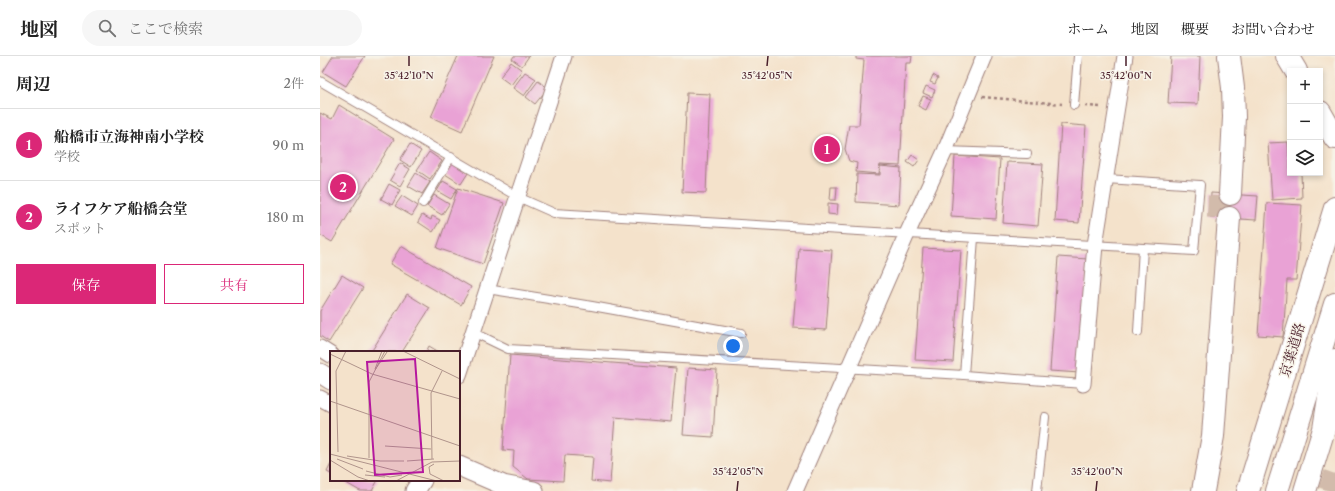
<!DOCTYPE html>
<html lang="ja">
<head>
<meta charset="utf-8">
<style>
  body { margin:0; font-family:"Libre Caslon Text","Noto Serif JP",serif; background:#f6f6f6; color:#222 }
  .controls { position:absolute; right:12px; top:12px; display:grid; overflow:hidden; border-radius:0px; box-shadow:0 2px 6px #0003 }
  .controls button { width:36px; height:36px; display:grid; place-items:center; padding:0; border:0; border-bottom:1px solid #e0e0e0; background:#fff; color:#222; font:20px sans-serif }
  .you { position:absolute; left:413px; top:290px; width:14px; height:14px; margin:-10px; border:3px solid #fff; border-radius:50%; background:#1a73e8; box-shadow:0 0 0 6px #1a73e833 }
  .badge { display:grid; place-items:center; width:26px; height:26px; border-radius:50%; background:#db2777; color:#fff; font-size:13px; font-weight:700 }
  .pin { position:absolute; translate:-50% -50%; border:2px solid #fff; box-shadow:0 1px 4px #0006 }
  .list { margin:0; padding:0; list-style:none }
  h2 { display:flex; justify-content:space-between; align-items:center; height:52px; margin:0; padding:0 16px; font-size:17px }
  h2 small { font-size:13px; font-weight:400; color:#767676 }
  .list li { display:grid; grid-template-columns:26px 1fr auto; gap:12px; align-items:center; box-sizing:border-box; height:72px; padding:0 16px; border-top:1px solid #e0e0e0 }
  .list b { display:block; font-size:15px; white-space:nowrap }
  .list p { margin:0; font-size:13px; white-space:nowrap; color:#767676 }
  .list em { font-size:13px; font-style:normal; color:#767676 }
  .actions { display:flex; gap:8px; padding:12px 16px }
  .actions a { flex:1; padding:9px 0; border:1px solid #db2777; border-radius:0px; text-align:center; font-size:14px; color:#db2777 }
  .actions .main { background:#db2777; color:#fff }
  .icon { flex:none; width:22px; height:22px; fill:none; stroke:currentColor; stroke-width:2; stroke-linecap:round; stroke-linejoin:round }
  .map { position:relative; flex:none; width:1015px; height:435px; overflow:hidden }
  header { display:flex; align-items:center; gap:24px; box-sizing:border-box; height:56px; padding:0 20px; background:#fff; border-bottom:1px solid #e0e0e0 }
  header strong { font-size:19px }
  nav { display:flex; gap:22px; margin-inline-start:auto; font-size:14px }
  .search { width:280px; height:36px; background:#f6f6f6; display:flex; align-items:center; gap:10px; box-sizing:border-box; padding:0 14px; border-radius:22px; color:#767676; font-size:15px }
  main { display:flex }
  aside { flex:1; background:#fff }
  .map>svg:first-child { display:block }
  .building { fill:#e9a2d5 }
  .lines { fill:none; stroke-linecap:round; stroke-linejoin:round }
  .motorway-tunnel { stroke:#d2bbab; stroke-width:22; stroke-dasharray:22 11; stroke-linecap:butt }
  .service-casing { stroke:#9f807b; stroke-width:10 }
  .minor-casing { stroke:#9f807b; stroke-width:17 }
  .tertiary-casing { stroke:#9f807b; stroke-width:21 }
  .motorway-casing { stroke:#9f807b; stroke-width:24 }
  .path { stroke:#9f807b; stroke-width:2.5; stroke-dasharray:3 3; stroke-linecap:butt }
  .service { stroke:#fff; stroke-width:8 }
  .minor { stroke:#fff; stroke-width:15 }
  .tertiary { stroke:#fff; stroke-width:19 }
  .motorway { stroke:#fff; stroke-width:22 }
  .ticks { fill:none; stroke:#4a1f2b; stroke-width:1.5 }
  .labels { text-anchor:middle; dominant-baseline:central; stroke-width:3; stroke-linejoin:round; paint-order:stroke }
  .street-label { font-size:14px; fill:#4a1f2b; stroke:#f7f3e8 }
  .inset-road { fill:none; stroke:#b0948b; stroke-width:1 }
  .view { fill:#b5179e; fill-opacity:0.15; stroke:#b5179e; stroke-width:2 }
  .inset-edge { fill:none; stroke:#4a1f2b; stroke-width:2 }
  .ticks-label { font-size:10px; text-anchor:middle; fill:#4a1f2b; stroke:#f7f3e8; stroke-width:3; stroke-linejoin:round; paint-order:stroke }
</style>
</head>
<body>
<header>
<strong>地図</strong>
<div class="search"><svg class="icon" aria-label="search" viewBox="0 0 24 24"><circle cx="10" cy="10" r="6"/><path d="M15 15l6 6"/></svg>ここで検索</div>
<nav><a>ホーム</a><a>地図</a><a>概要</a><a>お問い合わせ</a></nav>
</header>
<main>
<aside>
<h2>周辺<small>2件</small></h2>
<ul class="list">
<li><span class="badge">1</span><div><b>船橋市立海神南小学校</b><p>学校</p></div><em>90 m</em></li>
<li><span class="badge">2</span><div><b>ライフケア船橋会堂</b><p>スポット</p></div><em>180 m</em></li>
</ul>
<div class="actions"><a class="main">保存</a><a>共有</a></div>
</aside>
<div class="map">
<svg width="1015" height="435" viewBox="0 0 1015 435">
  <rect width="100%" height="100%" fill="#f7f3e8"/>
  <filter id="ink" filterUnits="userSpaceOnUse"><feTurbulence type="fractalNoise" baseFrequency=".025" numOctaves="2"/><feDisplacementMap in="SourceGraphic" scale="8" xChannelSelector="R" yChannelSelector="G"/><feConvolveMatrix kernelMatrix="1 2 1 2 8 2 1 2 1" color-interpolation-filters="sRGB"/></filter>
  <filter id="wash" filterUnits="userSpaceOnUse"><feTurbulence type="fractalNoise" baseFrequency=".012" numOctaves="4" result="noise"/><feDisplacementMap in="SourceGraphic" scale="16" xChannelSelector="R" yChannelSelector="G"/><feGaussianBlur stdDeviation="0.9" result="paint"/><feColorMatrix in="noise" values="0 0 0 0 0 0 0 0 0 0 0 0 0 0 0 0 0 1.4 0 .05"/><feComposite in="paint" operator="in"/></filter>
  <g filter="url(#wash)">
    <rect width="100%" height="100%" fill="#f4e2cb"/>
    <g id="blocks">
      <g class="building">
        <path d="M 13,0 L 45,0 L 26,30 L 3,16 Z"/>
        <path d="M 138,0 L 174,0 L 142,75 L 111,61 Z"/>
        <path d="M 194,0 L 209,0 L 202,10 L 192,3 Z"/>
        <path d="M 536,0 L 592,0 L 591,7 L 586,7 L 580,110 L 560,109 L 559,118 L 536,116 L 537,107 L 529,105 L 525,93 L 529,69 L 539,69 L 544,4 L 536,3 Z"/>
        <path d="M 851,0 L 880,0 L 878,48 L 848,47 Z"/>
        <path d="M 191,6 L 202,14 L 191,29 L 180,21 Z"/>
        <path d="M 205,16 L 216,23 L 204,40 L 193,32 Z"/>
        <path d="M 613,19 L 618,22 L 615,28 L 610,26 Z"/>
        <path d="M 218,25 L 228,32 L 215,48 L 206,41 Z"/>
        <path d="M 606,30 L 615,34 L 612,41 L 603,37 Z"/>
        <path d="M 367,37 L 390,38 L 386,137 L 362,136 Z"/>
        <path d="M 603,40 L 611,43 L 606,54 L 598,50 Z"/>
        <path d="M 19,49 L 74,83 L 12,186 L 0,179 L 0,57 L 12,63 Z"/>
        <path d="M 741,68 L 766,70 L 759,167 L 735,165 Z"/>
        <path d="M 968,86 L 969,101 L 970,101 L 970,117 L 981,117 L 982,142 L 952,144 L 948,87 Z"/>
        <path d="M 90,88 L 101,95 L 91,111 L 80,104 Z"/>
        <path d="M 109,96 L 122,105 L 110,123 L 97,114 Z"/>
        <path d="M 592,99 L 599,104 L 594,111 L 587,106 Z"/>
        <path d="M 635,100 L 680,103 L 676,163 L 631,160 Z"/>
        <path d="M 687,106 L 723,108 L 718,170 L 683,167 Z"/>
        <path d="M 80,107 L 90,113 L 80,130 L 70,124 Z"/>
        <path d="M 132,107 L 148,117 L 141,128 L 125,118 Z"/>
        <path d="M 560,110 L 581,112 L 579,149 L 536,146 L 537,118 L 560,119 Z"/>
        <path d="M 96,117 L 110,126 L 102,138 L 88,130 Z"/>
        <path d="M 123,125 L 137,133 L 131,143 L 117,135 Z"/>
        <path d="M 69,128 L 80,134 L 72,149 L 61,143 Z"/>
        <path d="M 511,131 L 517,131 L 516,144 L 510,144 Z"/>
        <path d="M 138,132 L 184,147 L 163,208 L 117,192 Z"/>
        <path d="M 891,137 L 938,140 L 936,164 L 890,161 Z"/>
        <path d="M 114,139 L 129,148 L 122,159 L 107,150 Z"/>
        <path d="M 82,140 L 98,150 L 92,160 L 75,150 Z"/>
        <path d="M 508,147 L 518,148 L 517,159 L 508,158 Z"/>
        <path d="M 947,147 L 982,149 L 976,224 L 967,224 L 963,281 L 938,279 Z"/>
        <path d="M 102,159 L 111,164 L 112,160 L 120,164 L 113,176 L 98,166 Z"/>
        <path d="M 81,190 L 151,231 L 141,249 L 70,208 Z"/>
        <path d="M 479,192 L 512,194 L 506,274 L 473,272 Z"/>
        <path d="M 603,192 L 641,194 L 633,306 L 595,304 Z"/>
        <path d="M 738,201 L 768,203 L 760,317 L 730,315 Z"/>
        <path d="M 22,219 L 43,232 L 9,286 L 0,280 L 0,255 Z"/>
        <path d="M 87,238 L 110,252 L 82,296 L 51,296 Z"/>
        <path d="M 109,290 L 119,296 L 106,296 Z"/>
        <path d="M 190,299 L 356,312 L 351,366 L 295,361 L 290,427 L 271,425 L 273,401 L 245,399 L 243,425 L 208,423 L 193,411 L 194,395 L 183,394 Z"/>
        <path d="M 368,312 L 397,314 L 393,381 L 363,379 Z"/>
        <path d="M 11,408 L 11,418 L 7,416 Z"/>
        <path d="M 21,424 L 58,424 L 52,435 L 40,435 Z"/>
      </g>
    </g>
  </g>
  <g filter="url(#ink)">
    <use href="#blocks" fill-opacity="0" stroke="#9f807b" stroke-width="1"/>
    <g class="lines">
      <g class="motorway-tunnel">
        <path d="M 898,162 L 899,138"/>
        <path d="M 1009,435 L 1015,418"/>
      </g>
      <defs>
        <g id="service">
          <path d="M 0,25 L 198,141 L 234,157 L 874,195 L 880,129 L 786,123"/>
          <path d="M 754,49 L 758,0"/>
          <path d="M 625,95 L 707,98"/>
          <path d="M 103,147 L 131,101"/>
          <path d="M 167,233 L 272,250 L 421,277"/>
          <path d="M 153,276 L 188,293 L 644,319 L 763,328"/>
          <path d="M 818,276 L 823,192"/>
          <path d="M 644,319 L 654,182"/>
          <path d="M 717,435 L 725,361"/>
        </g>
        <g id="minor">
          <path d="M 0,292 L 11,299"/>
          <path d="M 139,319 L 244,0"/>
          <path d="M 763,328 L 775,189 L 805,0"/>
          <path d="M 0,342 L 11,348"/>
          <path d="M 475,435 L 587,178 L 625,95 L 664,0"/>
        </g>
        <g id="tertiary">
          <path d="M 0,317 L 11,324"/>
          <path d="M 139,410 L 183,429 L 214,435"/>
          <path d="M 95,435 L 102,424"/>
        </g>
        <g id="motorway">
          <path d="M 909,0 L 913,32 L 914,61 L 910,138"/>
          <path d="M 967,0 L 976,15"/>
          <path d="M 1000,56 L 1015,82"/>
          <path d="M 883,435 L 893,380 L 909,162"/>
          <path d="M 928,435 L 1015,152"/>
          <path d="M 957,435 L 1015,248"/>
          <path d="M 985,435 L 1004,373 L 1015,304"/>
        </g>
      </defs>
      <use href="#service" class="service-casing"/>
      <use href="#minor" class="minor-casing"/>
      <use href="#tertiary" class="tertiary-casing"/>
      <use href="#motorway" class="motorway-casing"/>
      <g class="path">
        <path d="M 662,41 L 742,48"/>
        <path d="M 765,50 L 782,51"/>
      </g>
      <use href="#service" class="service"/>
      <use href="#minor" class="minor"/>
      <use href="#tertiary" class="tertiary"/>
      <use href="#motorway" class="motorway"/>
    </g>
  </g>
  <path class="ticks" d="M 89,10 L 89,0M 447,10 L 448,0M 806,10 L 806,0M 417,435 L 418,425M 776,435 L 777,425"/>
  <g class="labels">
    <g class="street-label">
      <text transform="translate(972 294) rotate(-73)">京葉道路</text>
    </g>
  </g>
  <g transform="translate(10 295)">
    <rect width="130" height="130" fill="#f4e2cb"/>
    <path class="inset-road" d="M 73,0 L 130,28M 0,3 L 42,23 L 130,48M 45,18 L 52,0M 45,19 L 57,1M 0,50 L 130,95M 55,95 L 101,98M 8,101 L 6,20 L 16,0M 0,103 L 107,130M 17,105 L 50,110 L 74,110M 39,107 L 39,31 L 55,0M 7,108 L 33,118M 102,108 L 101,42 L 112,20M 0,109 L 28,126 L 40,130M 77,110 L 104,108M 104,113 L 99,116 L 100,123 L 114,130M 36,120 L 60,126 L 72,124M 35,124 L 55,126M 66,130 L 102,111 L 130,110M 72,130 L 86,130"/>
    <path class="view" d="M 85,8 L 93,121 L 45,124 L 37,11 Z"/>
    <rect width="130" height="130" class="inset-edge"/>
  </g>
  <g class="ticks-label">
    <text x="89" y="23">35°42'10"N</text>
    <text x="447" y="23">35°42'05"N</text>
    <text x="806" y="23">35°42'00"N</text>
    <text x="418" y="419">35°42'05"N</text>
    <text x="777" y="419">35°42'00"N</text>
  </g>
</svg>
<div class="controls">
<button>+</button>
<button>−</button>
<button><svg class="icon" aria-label="layers" viewBox="0 0 24 24"><path d="M12 4l9 5-9 5-9-5zM3 14l9 5 9-5"/></svg></button>
</div>
<div class="you"></div>
<div class="pin badge" style="left:507px;top:93px">1</div>
<div class="pin badge" style="left:23px;top:131px">2</div>
</div>
</main>
</body>
</html>
